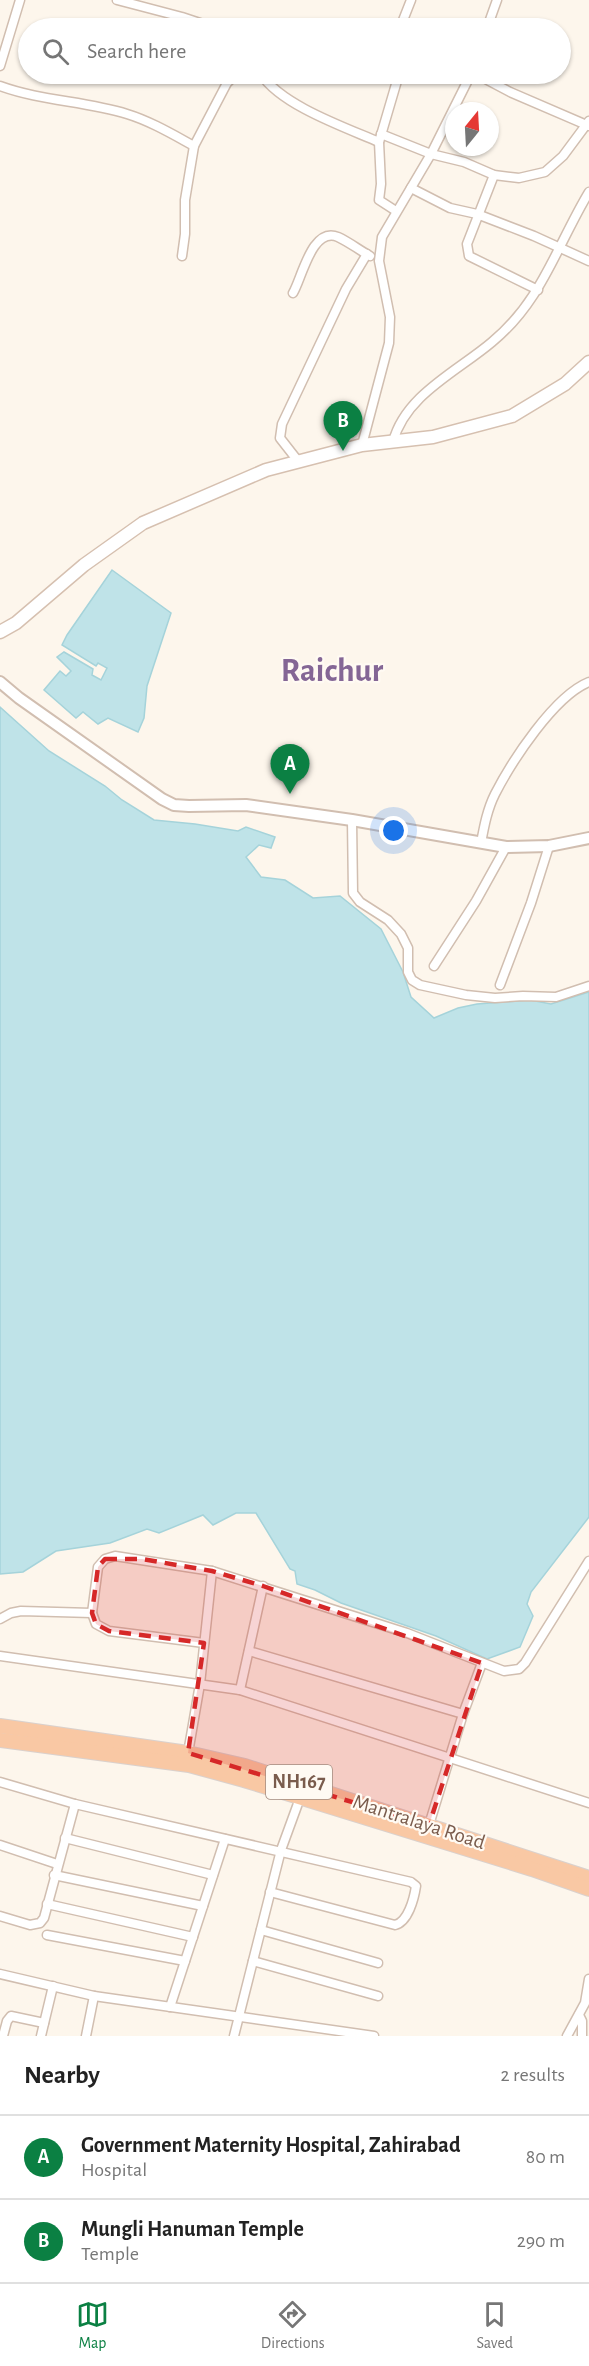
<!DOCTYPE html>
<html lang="en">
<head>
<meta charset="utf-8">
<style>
  body { margin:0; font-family:"Alegreya Sans",sans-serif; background:#f6f6f6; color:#222 }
  .compass { position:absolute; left:445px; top:102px; width:54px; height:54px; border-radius:50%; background:#fff; box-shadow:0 2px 4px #0004; rotate:18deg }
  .you { position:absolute; left:394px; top:831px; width:21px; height:21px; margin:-15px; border:4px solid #fff; border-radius:50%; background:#1a73e8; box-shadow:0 0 0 9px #1a73e833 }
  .badge { display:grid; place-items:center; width:39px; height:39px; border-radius:50%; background:#0b8043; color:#fff; font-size:20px; font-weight:700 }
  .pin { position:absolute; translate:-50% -50px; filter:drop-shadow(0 2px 3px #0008) }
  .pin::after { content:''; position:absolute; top:32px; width:21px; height:18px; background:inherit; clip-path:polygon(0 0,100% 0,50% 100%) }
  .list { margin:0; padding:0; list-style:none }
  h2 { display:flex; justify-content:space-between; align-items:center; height:78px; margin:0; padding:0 24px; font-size:26px }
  h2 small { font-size:20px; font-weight:400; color:#767676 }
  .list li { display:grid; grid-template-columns:39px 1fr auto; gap:18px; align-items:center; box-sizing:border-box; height:84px; padding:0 24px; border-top:2px solid #e0e0e0 }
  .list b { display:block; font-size:22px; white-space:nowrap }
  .list p { margin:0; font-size:20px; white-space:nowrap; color:#767676 }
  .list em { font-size:20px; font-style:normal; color:#767676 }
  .icon { flex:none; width:33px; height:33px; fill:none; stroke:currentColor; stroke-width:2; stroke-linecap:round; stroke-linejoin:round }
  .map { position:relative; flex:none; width:589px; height:2036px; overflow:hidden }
  .search { position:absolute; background:#fff; box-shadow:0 2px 4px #0004; left:18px; right:18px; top:18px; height:66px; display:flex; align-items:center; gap:15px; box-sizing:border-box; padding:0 21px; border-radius:33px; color:#767676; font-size:22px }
  .sheet { height:246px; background:#fff }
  nav { display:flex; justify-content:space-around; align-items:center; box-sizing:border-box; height:84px; border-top:2px solid #e0e0e0; background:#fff; font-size:16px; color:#767676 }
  nav a { display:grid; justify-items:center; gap:3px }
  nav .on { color:#0b8043 }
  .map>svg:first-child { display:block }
  .water { fill:#bfe3e8; stroke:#a5d3da; stroke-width:1.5 }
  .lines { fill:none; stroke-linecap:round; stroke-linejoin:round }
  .minor-casing { stroke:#d1beb0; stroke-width:11 }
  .tertiary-casing { stroke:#d1beb0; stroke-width:14 }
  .secondary-casing { stroke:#d6c0b0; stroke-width:15 }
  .trunk-casing { stroke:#dad1cd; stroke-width:16 }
  .minor { stroke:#fff; stroke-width:8 }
  .tertiary { stroke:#fff; stroke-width:10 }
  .secondary { stroke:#fff; stroke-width:12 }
  .trunk { stroke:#f9c8a4; stroke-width:14 }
  .marked { fill:#d62828; fill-opacity:0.2; stroke:#d62828; stroke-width:4.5; stroke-dasharray:12 8; stroke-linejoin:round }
  .labels { text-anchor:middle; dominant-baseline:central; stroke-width:4.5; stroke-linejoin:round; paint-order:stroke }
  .shield { fill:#fffaf3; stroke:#a28b7f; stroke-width:1.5 }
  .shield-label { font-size:20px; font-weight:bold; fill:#7a5c4d }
  .street-label { font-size:21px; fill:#7a5c4d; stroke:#fffaf3 }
  .town-label { font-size:33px; font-weight:bold; fill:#846695; stroke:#fffaf3 }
</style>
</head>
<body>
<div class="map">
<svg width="589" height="2036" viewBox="0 0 589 2036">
  <rect width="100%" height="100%" fill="#fdf6ec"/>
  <g class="water">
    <path d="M 112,570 L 171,613 L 147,686 L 144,718 L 138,732 L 108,718 L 98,724 L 83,712 L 76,718 L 44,690 L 60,671 L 66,676 L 71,671 L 57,657 L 64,652 L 93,669 L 92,675 L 101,680 L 107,668 L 98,663 L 96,666 L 62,645 L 67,635 Z"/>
    <path d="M 0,707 L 49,751 L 105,786 L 122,800 L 154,820 L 195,824 L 238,831 L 246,827 L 275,837 L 271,848 L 259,845 L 246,857 L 261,877 L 285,880 L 313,898 L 340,896 L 381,929 L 403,972 L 411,997 L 434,1018 L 458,1008 L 477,1004 L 530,1000 L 551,1004 L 589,992 L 589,1517 L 531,1592 L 527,1604 L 533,1616 L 520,1647 L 487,1659 L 436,1636 L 341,1603 L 315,1590 L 297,1584 L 295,1571 L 290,1569 L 256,1513 L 236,1513 L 213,1525 L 203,1515 L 159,1533 L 147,1529 L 110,1543 L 56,1551 L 23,1572 L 0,1574 Z"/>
  </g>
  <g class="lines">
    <defs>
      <g id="minor">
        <path d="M 117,0 L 182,17 L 215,28"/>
        <path d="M 400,28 L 411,0"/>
        <path d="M 487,28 L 497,0"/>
        <path d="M 0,66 L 20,0"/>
        <path d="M 261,74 C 281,105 344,127 379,142"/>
        <path d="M 476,74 L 510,92 L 589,126"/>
        <path d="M 0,86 C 41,101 85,101 127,114 C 150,121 172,134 194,146"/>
        <path d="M 381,134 L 431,154 L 464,162 L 494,175 L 519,178 L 545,172 L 563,156 L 589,121"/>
        <path d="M 494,175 L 467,244 L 469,256 L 538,290"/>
        <path d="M 411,188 L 450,208 L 477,214 L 534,236 L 589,261"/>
        <path d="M 396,211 L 379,200 L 381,184 L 379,142 L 399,74"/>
        <path d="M 182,256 L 185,234 L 185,200 L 194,146 L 227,83 L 236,74"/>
        <path d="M 293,293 C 302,278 312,226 338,237 C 349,242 359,250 370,256"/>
        <path d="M 393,442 C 405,395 458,371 492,342 C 542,301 557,245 589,192"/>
        <path d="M 362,445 L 389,343 L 390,317 L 379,261 L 382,237 L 431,154 L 471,74"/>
        <path d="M 298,461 L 280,438 L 282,424 L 346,289 L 367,254"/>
        <path d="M 352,820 L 353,893 L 360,902 L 388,920 L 401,934 L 408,948 L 408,972 L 412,980 L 420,985 L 466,995 L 495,998 L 523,996 L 556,997 L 589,986"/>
        <path d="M 481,843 C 484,827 487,810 495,794 C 512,761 554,696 589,682"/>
        <path d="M 434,966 L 476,901 L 506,847"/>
        <path d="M 500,985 L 531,903 L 549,846"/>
        <path d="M 92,1613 L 96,1624 L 109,1631 L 204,1643"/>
        <path d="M 0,1619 L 11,1613 L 21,1611 L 92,1613 L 98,1567 L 105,1559 L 115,1556 L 212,1571 L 407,1633 L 504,1671 L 519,1669 L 525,1663 L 589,1561"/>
        <path d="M 249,1651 L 463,1714"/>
        <path d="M 0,1656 L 240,1690 L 589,1803"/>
        <path d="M 240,1690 L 263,1586"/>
        <path d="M 188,1753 L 200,1684 L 212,1571"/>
        <path d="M 0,1782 L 75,1804 L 411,1882 L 416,1886 C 414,1899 408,1922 395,1925 L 270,1892"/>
        <path d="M 429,1825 L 463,1714 L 482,1663"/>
        <path d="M 65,1838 L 213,1875"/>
        <path d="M 0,1845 L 57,1864"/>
        <path d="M 54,1875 L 203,1906"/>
        <path d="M 47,1904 L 193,1937"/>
        <path d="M 0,1916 L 30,1925 L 40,1923 L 44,1918 L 75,1804"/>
        <path d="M 261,1930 L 378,1963"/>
        <path d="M 47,1935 L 185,1961"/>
        <path d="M 253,1961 L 378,1996"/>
        <path d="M 0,1974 L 94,1996 L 374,2036"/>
        <path d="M 170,2007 L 225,1839"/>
        <path d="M 579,2015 L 582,2021 L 582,2036"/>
        <path d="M 3,2036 L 7,2021 L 11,2016 L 44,2023"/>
        <path d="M 41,2036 L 53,1986"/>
        <path d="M 86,2036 L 94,1996"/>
        <path d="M 234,2036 L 281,1850 L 300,1798"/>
        <path d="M 567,2036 L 585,2003 L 589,1979"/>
      </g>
      <path id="tertiary" d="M 0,682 L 19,698 L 162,799 L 174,805 L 189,806 L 246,805 L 352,820 L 506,847 L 549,846 L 589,838"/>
      <path id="secondary" d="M 0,632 L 16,623 L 84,565 L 143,523 L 266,470 L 362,445 L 433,437 L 512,416 L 565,384 L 589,362"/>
      <g id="trunk">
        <path d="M 0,1726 L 188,1753 L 245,1766 L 589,1878"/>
        <path d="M 0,1740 L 189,1765 L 244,1780 L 532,1869 L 589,1889"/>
      </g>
    </defs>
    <use href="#minor" class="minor-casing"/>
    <use href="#tertiary" class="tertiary-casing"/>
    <use href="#secondary" class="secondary-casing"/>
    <use href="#trunk" class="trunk-casing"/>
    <use href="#minor" class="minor"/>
    <use href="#tertiary" class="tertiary"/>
    <use href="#secondary" class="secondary"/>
    <use href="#trunk" class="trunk"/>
  </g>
  <path class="marked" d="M 105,1559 L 142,1559 L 212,1571 L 263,1586 L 482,1663 L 429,1825 L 188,1753 L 204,1643 L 109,1631 L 96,1624 L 92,1613 L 98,1567 Z"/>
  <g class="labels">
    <rect class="shield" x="266" y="1765" width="66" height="34" rx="4.5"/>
    <g class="shield-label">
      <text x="299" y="1782">NH167</text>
    </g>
    <g class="street-label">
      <text transform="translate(419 1822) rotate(18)">Mantralaya Road</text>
    </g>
    <g class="town-label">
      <text x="332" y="671">Raichur</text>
    </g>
  </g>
</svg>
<svg class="compass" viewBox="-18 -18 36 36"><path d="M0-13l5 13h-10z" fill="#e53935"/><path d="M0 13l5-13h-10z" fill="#767676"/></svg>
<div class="you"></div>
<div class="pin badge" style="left:290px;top:794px">A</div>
<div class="pin badge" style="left:343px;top:451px">B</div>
<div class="search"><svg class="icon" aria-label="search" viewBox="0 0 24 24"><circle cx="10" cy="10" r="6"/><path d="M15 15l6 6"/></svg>Search here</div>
</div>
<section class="sheet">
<h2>Nearby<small>2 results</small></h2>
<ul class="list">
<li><span class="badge">A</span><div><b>Government Maternity Hospital, Zahirabad</b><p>Hospital</p></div><em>80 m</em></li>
<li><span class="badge">B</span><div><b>Mungli Hanuman Temple</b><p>Temple</p></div><em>290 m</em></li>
</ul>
</section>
<nav>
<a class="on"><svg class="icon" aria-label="map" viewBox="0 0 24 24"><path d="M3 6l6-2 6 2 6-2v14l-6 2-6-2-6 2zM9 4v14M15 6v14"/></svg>Map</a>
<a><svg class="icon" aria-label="directions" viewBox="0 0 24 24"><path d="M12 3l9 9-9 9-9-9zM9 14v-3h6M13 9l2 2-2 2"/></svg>Directions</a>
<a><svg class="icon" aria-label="saved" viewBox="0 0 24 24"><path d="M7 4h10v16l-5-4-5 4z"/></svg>Saved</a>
</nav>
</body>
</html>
